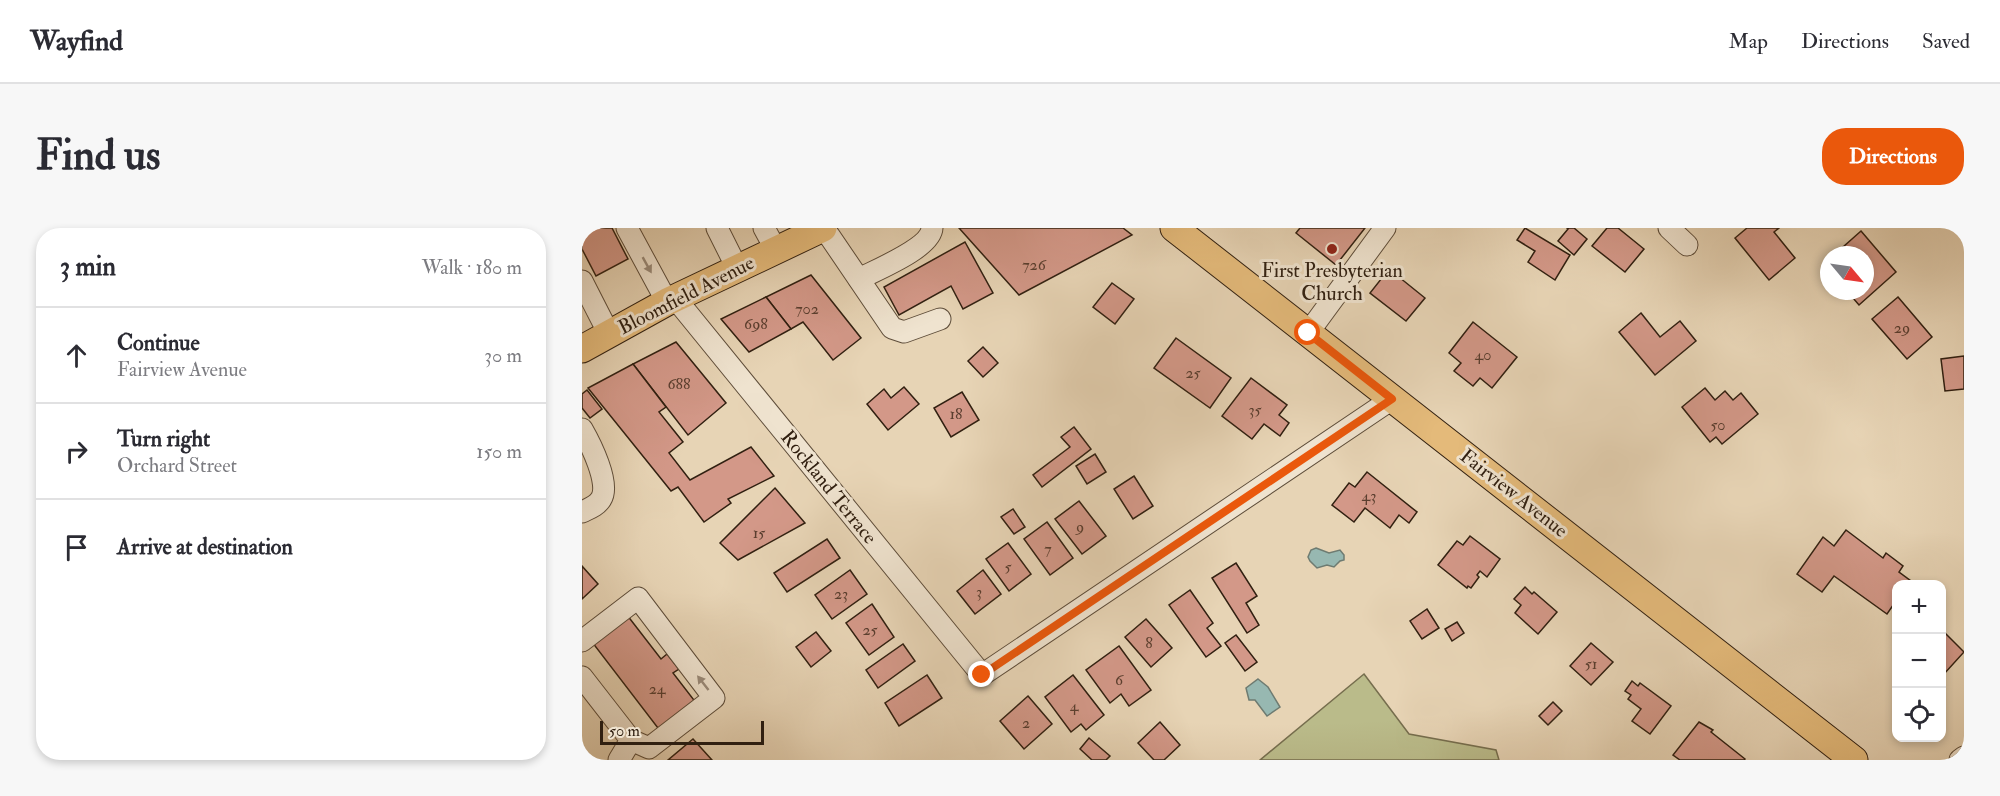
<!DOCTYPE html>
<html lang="en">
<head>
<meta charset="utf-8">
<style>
  body { margin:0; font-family:"IM FELL Double Pica",serif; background:#f7f7f7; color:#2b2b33 }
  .controls { position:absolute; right:18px; bottom:18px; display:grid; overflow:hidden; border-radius:12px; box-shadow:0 3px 9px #0003 }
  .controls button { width:54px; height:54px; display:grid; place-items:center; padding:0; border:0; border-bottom:2px solid #e1e1e2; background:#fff; color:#2b2b33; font:30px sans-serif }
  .compass { position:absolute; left:1238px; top:18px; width:54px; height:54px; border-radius:50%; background:#fff; box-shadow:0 3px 9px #0003; rotate:119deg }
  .scale { position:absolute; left:18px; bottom:15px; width:164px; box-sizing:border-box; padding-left:6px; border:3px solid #312011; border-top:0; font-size:16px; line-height:21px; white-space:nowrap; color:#312011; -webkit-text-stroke:4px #efe3cf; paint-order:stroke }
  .stop { position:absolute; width:18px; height:18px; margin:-14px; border:4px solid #ea580c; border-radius:50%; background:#fff }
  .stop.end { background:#ea580c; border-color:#fff; box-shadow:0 2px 6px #0008 }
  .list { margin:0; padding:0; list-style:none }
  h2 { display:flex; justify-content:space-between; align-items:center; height:78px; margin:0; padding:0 24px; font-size:26px }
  h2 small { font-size:20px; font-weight:400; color:#7c7c81 }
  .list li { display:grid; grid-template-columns:39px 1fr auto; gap:18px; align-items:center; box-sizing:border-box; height:96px; padding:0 24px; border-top:2px solid #e1e1e2 }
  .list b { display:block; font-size:22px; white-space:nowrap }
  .list p { margin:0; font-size:20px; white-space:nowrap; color:#7c7c81 }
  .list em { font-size:20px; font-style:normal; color:#7c7c81 }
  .icon { flex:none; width:33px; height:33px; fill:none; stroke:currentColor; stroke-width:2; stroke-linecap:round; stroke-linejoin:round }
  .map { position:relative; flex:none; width:1382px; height:532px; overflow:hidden; border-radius:24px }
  header { display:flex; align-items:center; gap:36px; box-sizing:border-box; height:84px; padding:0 30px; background:#fff; border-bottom:2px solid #e1e1e2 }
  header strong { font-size:28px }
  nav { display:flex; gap:33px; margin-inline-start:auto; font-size:21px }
  .intro { display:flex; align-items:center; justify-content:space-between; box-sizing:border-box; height:144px; padding:0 36px }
  h1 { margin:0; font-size:42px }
  .button { padding:15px 27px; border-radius:24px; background:#ea580c; color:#fff; font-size:21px; font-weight:700 }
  main { display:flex; gap:36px; padding:0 36px }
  aside { flex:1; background:#fff; border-radius:24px; box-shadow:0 3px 9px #0003 }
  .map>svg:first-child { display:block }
  .green { fill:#babb8a; stroke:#766e4e; stroke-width:1.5 }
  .water { fill:#97b8b1; stroke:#6e7b71; stroke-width:1.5 }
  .building { fill:#d39888; stroke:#312011; stroke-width:1.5 }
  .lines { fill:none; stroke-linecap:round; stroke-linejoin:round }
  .minor-casing { stroke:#5e4d3a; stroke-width:23 }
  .major-casing { stroke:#312011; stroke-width:29 }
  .minor { stroke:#efe3cf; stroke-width:21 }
  .major { stroke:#e4ba7a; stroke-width:27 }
  .oneway { fill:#9a8b7a }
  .route { stroke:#ea580c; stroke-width:8 }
  .poi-dot { fill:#8f2418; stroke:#efe3cf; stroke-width:2 }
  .labels { text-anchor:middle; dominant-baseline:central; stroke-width:6; stroke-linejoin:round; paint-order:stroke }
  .number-label { font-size:16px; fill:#5a3e2f }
  .poi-label { font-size:20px; fill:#312011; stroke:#efe3cf }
  .street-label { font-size:20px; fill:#312011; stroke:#efe3cf }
</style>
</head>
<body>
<header>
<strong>Wayfind</strong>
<nav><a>Map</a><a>Directions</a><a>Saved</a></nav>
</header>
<div class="intro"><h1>Find us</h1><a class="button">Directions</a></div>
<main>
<aside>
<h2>3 min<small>Walk · 180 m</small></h2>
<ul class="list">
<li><svg class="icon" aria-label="ahead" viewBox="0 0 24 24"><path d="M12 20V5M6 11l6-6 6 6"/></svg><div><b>Continue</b><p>Fairview Avenue</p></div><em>30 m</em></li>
<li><svg class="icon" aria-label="right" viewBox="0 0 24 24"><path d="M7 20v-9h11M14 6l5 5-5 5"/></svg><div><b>Turn right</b><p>Orchard Street</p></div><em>150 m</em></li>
<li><svg class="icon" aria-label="arrive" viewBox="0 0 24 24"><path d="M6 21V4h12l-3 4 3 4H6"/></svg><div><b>Arrive at destination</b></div></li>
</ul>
</aside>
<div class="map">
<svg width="1382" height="532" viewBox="0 0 1382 532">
  <rect width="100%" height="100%" fill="#e7d4b5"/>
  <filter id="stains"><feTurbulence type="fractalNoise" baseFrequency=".00333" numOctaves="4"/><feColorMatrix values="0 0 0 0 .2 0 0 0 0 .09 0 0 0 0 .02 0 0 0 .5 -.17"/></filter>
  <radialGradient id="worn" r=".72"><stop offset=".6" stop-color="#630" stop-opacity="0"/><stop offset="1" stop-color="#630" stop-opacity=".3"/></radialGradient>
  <path class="green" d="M 782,446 L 827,506 L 914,522 L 917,532 L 678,532 Z"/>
  <g class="water">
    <path d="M 734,320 L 747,325 L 758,322 L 762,327 L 762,332 L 758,333 L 752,339 L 745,337 L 735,340 L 728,333 L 726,329 L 729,322 Z"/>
    <path d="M 676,451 L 686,459 L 698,479 L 685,488 L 673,472 L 667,472 L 664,460 Z"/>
  </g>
  <g class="building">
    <path d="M 0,0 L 30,0 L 46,31 L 14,48 L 0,21 Z"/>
    <path d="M 377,0 L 541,0 L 550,7 L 437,67 Z"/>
    <path d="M 718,0 L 783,0 L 754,37 L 714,5 Z"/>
    <path d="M 943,0 L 988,27 L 973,52 L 946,34 L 953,23 L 935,12 Z"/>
    <path d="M 985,0 L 992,0 L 1005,11 L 992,27 L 976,13 L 986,1 Z"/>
    <path d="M 1025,0 L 1036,0 L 1062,21 L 1043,44 L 1010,18 Z"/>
    <path d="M 1165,0 L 1197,0 L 1192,4 L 1213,30 L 1187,52 L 1153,10 Z"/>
    <path d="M 1279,3 L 1314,44 L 1277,77 L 1265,63 L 1283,63 L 1283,27 L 1252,27 Z"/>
    <path d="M 383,14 L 411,65 L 381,81 L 369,58 L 317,87 L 302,59 Z"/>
    <path d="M 807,41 L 843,70 L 824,93 L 788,65 Z"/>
    <path d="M 229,47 L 279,110 L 251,132 L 221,94 L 209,101 L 184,69 Z"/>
    <path d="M 530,55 L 552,71 L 533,96 L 511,79 Z"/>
    <path d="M 184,69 L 209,101 L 167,124 L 139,91 Z"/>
    <path d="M 1316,69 L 1350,109 L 1325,131 L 1290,91 Z"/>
    <path d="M 1059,85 L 1078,109 L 1098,93 L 1114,113 L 1073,147 L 1037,104 Z"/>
    <path d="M 891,94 L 935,129 L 910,160 L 898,150 L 891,158 L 872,143 L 879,135 L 867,125 Z"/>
    <path d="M 594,110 L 649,150 L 628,180 L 572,140 Z"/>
    <path d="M 94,114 L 144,175 L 106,207 L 51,136 Z"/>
    <path d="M 401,119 L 416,135 L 401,149 L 386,133 Z"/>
    <path d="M 1382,128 L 1382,161 L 1363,163 L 1359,131 Z"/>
    <path d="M 51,136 L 84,179 L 77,184 L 101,214 L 87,225 L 108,252 L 169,219 L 192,248 L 146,271 L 149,275 L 122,294 L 96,259 L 89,263 L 6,160 Z"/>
    <path d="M 669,150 L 705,177 L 697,187 L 707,195 L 698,208 L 682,196 L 670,211 L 640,188 Z"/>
    <path d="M 322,159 L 337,176 L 306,202 L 285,176 L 302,161 L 309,170 Z"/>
    <path d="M 1123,160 L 1133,172 L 1143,163 L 1151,172 L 1159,165 L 1176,186 L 1140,216 L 1134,209 L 1128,214 L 1100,179 Z"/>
    <path d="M 5,162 L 20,181 L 8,190 L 0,180 L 0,166 Z"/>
    <path d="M 380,164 L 397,192 L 369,209 L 352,180 Z"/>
    <path d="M 492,199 L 509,221 L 460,259 L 451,247 L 488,219 L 479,209 Z"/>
    <path d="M 513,226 L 524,244 L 505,256 L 494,238 Z"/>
    <path d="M 785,244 L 835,284 L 827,295 L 817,287 L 808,300 L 783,280 L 772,294 L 750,277 L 767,255 L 773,259 Z"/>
    <path d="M 552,248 L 571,278 L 551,291 L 532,261 Z"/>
    <path d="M 193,260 L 223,295 L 156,332 L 138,315 Z"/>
    <path d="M 497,273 L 524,308 L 500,326 L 473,291 Z"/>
    <path d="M 431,281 L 443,299 L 432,306 L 419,289 Z"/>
    <path d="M 465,294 L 491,330 L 468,347 L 442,311 Z"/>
    <path d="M 1264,302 L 1301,330 L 1304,325 L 1321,338 L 1317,344 L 1329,353 L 1327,356 L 1314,356 L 1314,373 L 1305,386 L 1252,348 L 1240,364 L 1215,346 L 1241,309 L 1252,318 Z"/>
    <path d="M 888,308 L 918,331 L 905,349 L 898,343 L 895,347 L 897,349 L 889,360 L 886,358 L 885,360 L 856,337 L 875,313 L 881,317 Z"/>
    <path d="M 245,311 L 258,330 L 205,364 L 192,345 Z"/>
    <path d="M 426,315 L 449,346 L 427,363 L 404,331 Z"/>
    <path d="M 654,335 L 675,368 L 664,375 L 677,397 L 665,405 L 630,350 Z"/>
    <path d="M 0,338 L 16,356 L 0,371 Z"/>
    <path d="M 268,342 L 285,366 L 250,391 L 233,367 Z"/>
    <path d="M 401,342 L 419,366 L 393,386 L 375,363 Z"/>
    <path d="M 943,359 L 950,366 L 952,364 L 975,384 L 956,406 L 933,385 L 939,377 L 932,371 Z"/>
    <path d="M 608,362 L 631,395 L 625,400 L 639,418 L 624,429 L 587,377 Z"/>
    <path d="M 290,376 L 312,409 L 287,427 L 264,395 Z"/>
    <path d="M 845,381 L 857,400 L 840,411 L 828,393 Z"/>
    <path d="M 45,387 L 79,431 L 85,426 L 97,441 L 91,445 L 115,476 L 79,504 L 10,414 Z"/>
    <path d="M 564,391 L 590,420 L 569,439 L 543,409 Z"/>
    <path d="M 875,394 L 882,405 L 870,413 L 863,401 Z"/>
    <path d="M 1360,402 L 1382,424 L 1362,446 L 1360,444 Z"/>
    <path d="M 234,404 L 249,423 L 229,439 L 214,419 Z"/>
    <path d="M 654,407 L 675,434 L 663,443 L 643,415 Z"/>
    <path d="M 1009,415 L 1031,434 L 1009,457 L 988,438 Z"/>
    <path d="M 321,416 L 333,433 L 296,460 L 284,442 Z"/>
    <path d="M 537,418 L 569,462 L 547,478 L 539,466 L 528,475 L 504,442 Z"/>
    <path d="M 345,447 L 360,470 L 317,498 L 303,475 Z"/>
    <path d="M 491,447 L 522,487 L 504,502 L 499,496 L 489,504 L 463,469 Z"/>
    <path d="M 1050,453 L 1056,458 L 1058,455 L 1089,478 L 1068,506 L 1050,493 L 1059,481 L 1046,471 L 1049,467 L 1043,463 Z"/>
    <path d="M 446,468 L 470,496 L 442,521 L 418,493 Z"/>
    <path d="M 971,474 L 980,483 L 966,497 L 957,488 Z"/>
    <path d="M 578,494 L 598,517 L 582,532 L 572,532 L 556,515 Z"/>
    <path d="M 1117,494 L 1131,502 L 1129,504 L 1163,531 L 1162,532 L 1098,532 L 1091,527 Z"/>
    <path d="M 507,510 L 528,528 L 524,532 L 510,532 L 498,521 Z"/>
    <path d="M 111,511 L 130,532 L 86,532 Z"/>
  </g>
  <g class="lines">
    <defs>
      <g id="minor">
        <path d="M 45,0 L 85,74"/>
        <path d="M 135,0 L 155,40"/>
        <path d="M 182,0 L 194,22"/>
        <path d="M 242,0 L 310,100 L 322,104 L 358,91"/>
        <path d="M 1087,0 L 1105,17"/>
        <path d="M 277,51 C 294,42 349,20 350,0"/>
        <path d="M 0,53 L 27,106"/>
        <path d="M 93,70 L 400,447 L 810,171"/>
        <path d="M 726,105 L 803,0"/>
        <path d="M 0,201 C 8,215 29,256 19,271 C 15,278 6,281 0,284"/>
        <path d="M 0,413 L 56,370 L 132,470 L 67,520 L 49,512"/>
        <path d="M 0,449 L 49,512 L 37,532"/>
        <path d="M 1378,532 L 1382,529"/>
      </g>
      <g id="major">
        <path d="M 592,0 L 1272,532"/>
        <path d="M 0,121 L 85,74 L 241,0"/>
      </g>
    </defs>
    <use href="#minor" class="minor-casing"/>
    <use href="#major" class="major-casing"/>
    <use href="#minor" class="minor"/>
    <use href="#major" class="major"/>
  </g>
  <defs><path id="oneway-solid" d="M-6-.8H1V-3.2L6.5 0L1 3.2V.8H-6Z" transform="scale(1.5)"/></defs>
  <g class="oneway">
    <use href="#oneway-solid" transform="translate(65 37) rotate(61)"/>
    <use href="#oneway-solid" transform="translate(121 455) rotate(-128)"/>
  </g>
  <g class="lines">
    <path class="route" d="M 400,447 L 810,171 L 726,105"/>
  </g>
  <circle class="poi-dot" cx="750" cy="21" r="6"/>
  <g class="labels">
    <g class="number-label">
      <text x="452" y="37">726</text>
      <text x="225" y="81">702</text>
      <text x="174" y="96">698</text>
      <text x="1320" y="100">29</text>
      <text x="901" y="127">40</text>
      <text x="611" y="145">25</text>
      <text x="97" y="156">688</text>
      <text x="673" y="182">35</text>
      <text x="374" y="186">18</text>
      <text x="1136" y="197">50</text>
      <text x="787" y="268">43</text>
      <text x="498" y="299">9</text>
      <text x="177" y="305">15</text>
      <text x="466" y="321">7</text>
      <text x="426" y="339">5</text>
      <text x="397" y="364">3</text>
      <text x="259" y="366">23</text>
      <text x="288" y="402">25</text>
      <text x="567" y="415">8</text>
      <text x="1009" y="436">51</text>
      <text x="537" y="452">6</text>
      <text x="75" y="461">24</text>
      <text x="492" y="478">4</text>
      <text x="444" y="495">2</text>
    </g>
    <g class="poi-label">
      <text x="750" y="42">First Presbyterian<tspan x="750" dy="23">Church</tspan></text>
    </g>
    <g class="street-label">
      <text transform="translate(104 67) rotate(-27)">Bloomfield Avenue</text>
      <text transform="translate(247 259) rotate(51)">Rockland Terrace</text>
      <text transform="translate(932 265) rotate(38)">Fairview Avenue</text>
    </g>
  </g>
  <rect width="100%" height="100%" filter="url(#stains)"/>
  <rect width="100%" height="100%" fill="url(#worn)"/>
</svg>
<div class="controls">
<button>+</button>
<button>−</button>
<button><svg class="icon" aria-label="locate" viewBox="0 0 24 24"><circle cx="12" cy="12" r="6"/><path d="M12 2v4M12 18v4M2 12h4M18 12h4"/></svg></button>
</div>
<svg class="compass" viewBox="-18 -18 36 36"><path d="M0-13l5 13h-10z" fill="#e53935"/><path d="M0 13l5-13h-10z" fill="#7c7c81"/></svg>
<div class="scale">50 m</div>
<div class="stop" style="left:726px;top:105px"></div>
<div class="stop end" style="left:400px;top:447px"></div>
</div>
</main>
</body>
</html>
